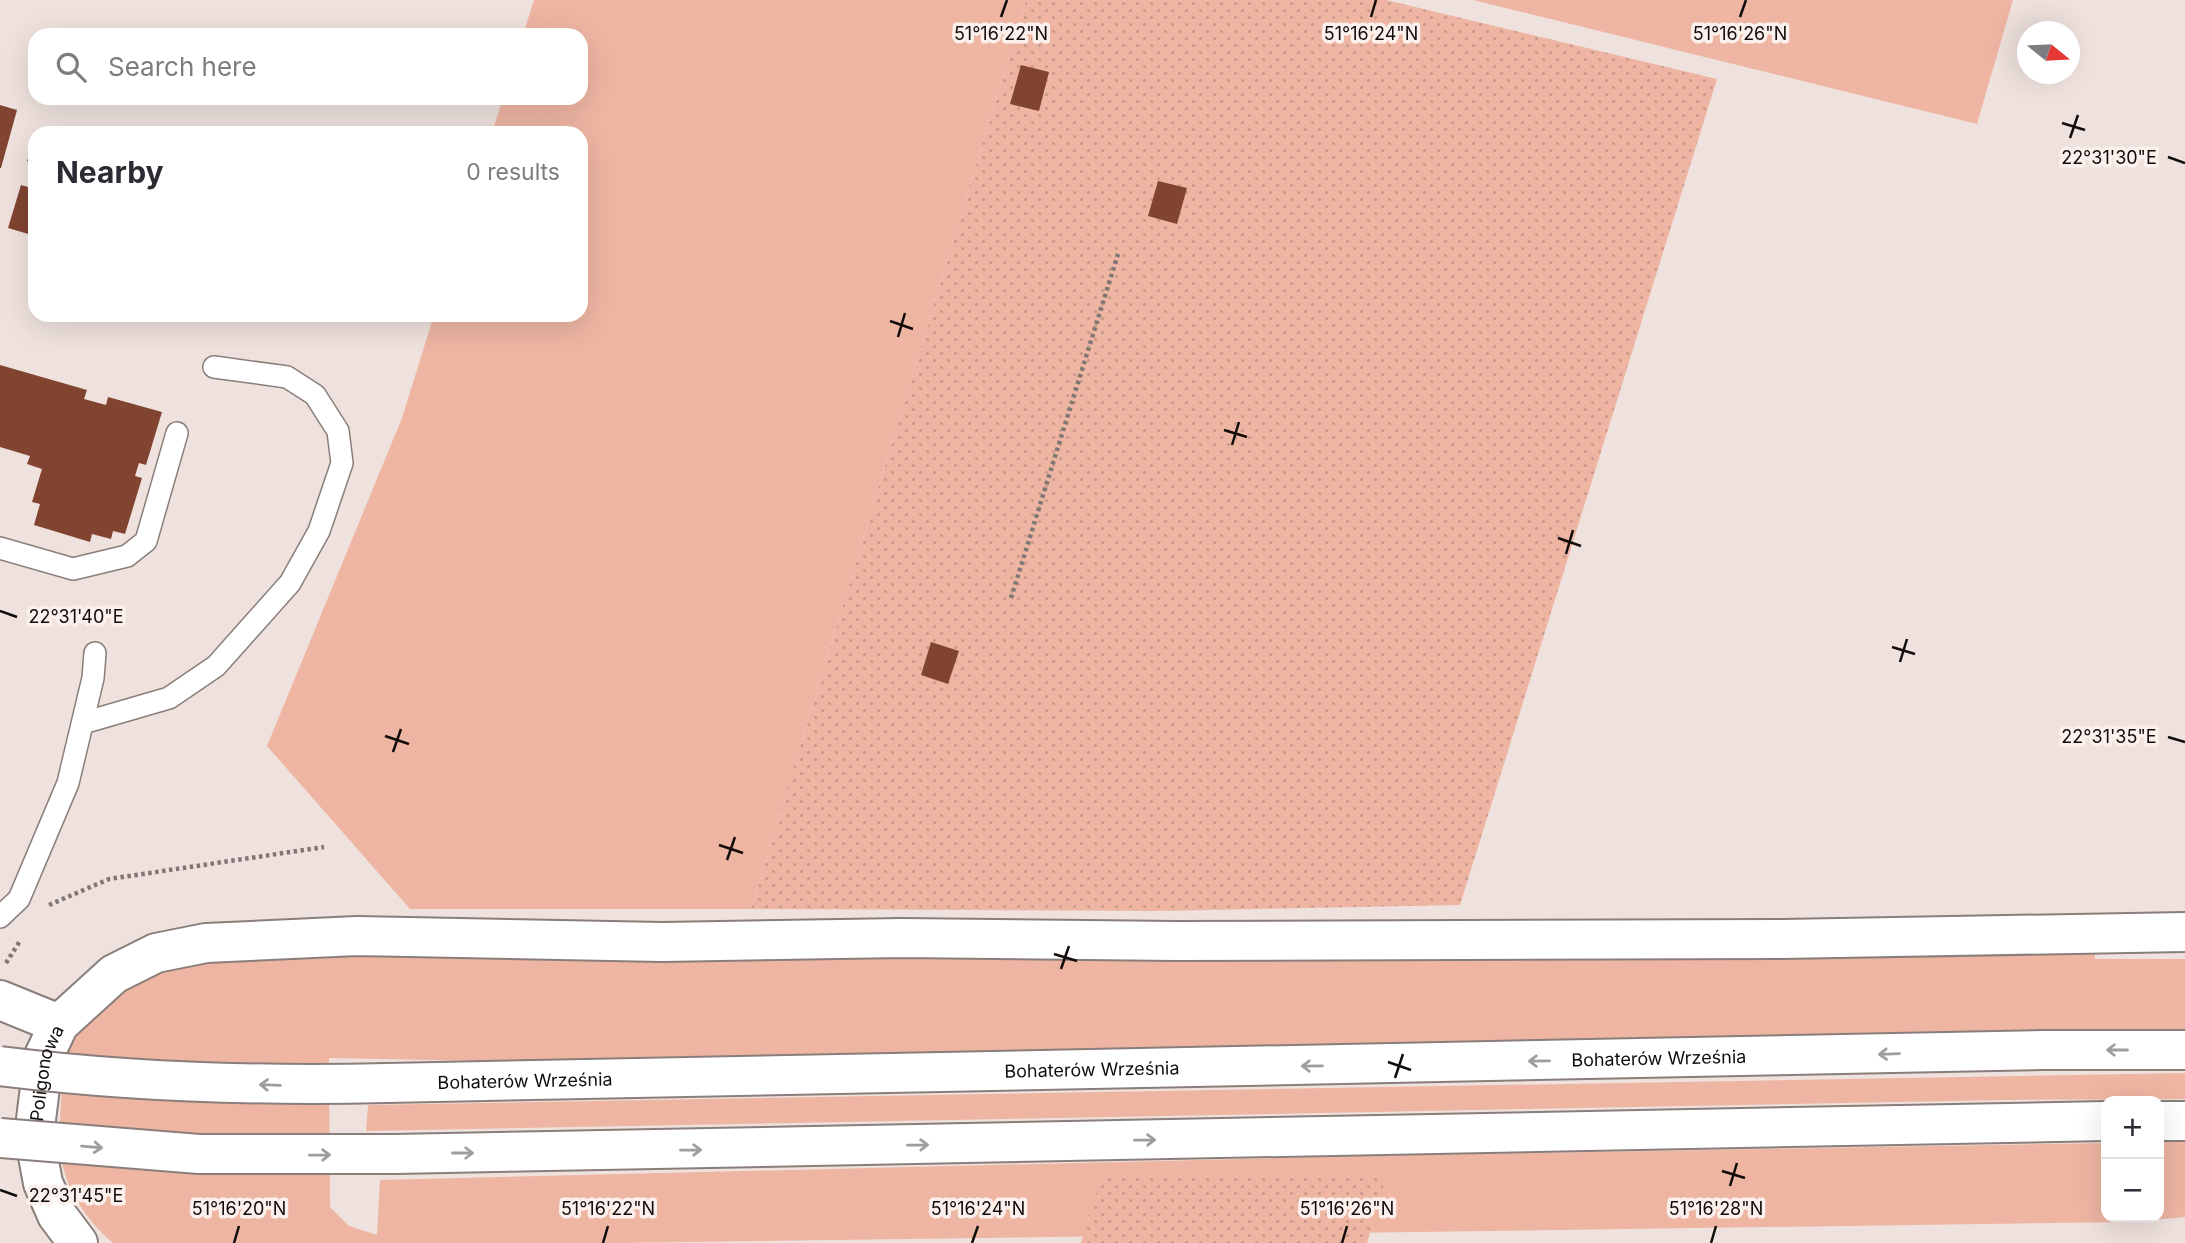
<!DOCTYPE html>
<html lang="en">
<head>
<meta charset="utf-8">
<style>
  body { margin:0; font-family:Inter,sans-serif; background:#f2f2f3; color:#2b2b33 }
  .controls { position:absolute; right:21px; bottom:21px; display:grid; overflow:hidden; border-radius:14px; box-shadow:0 7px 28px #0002 }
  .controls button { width:63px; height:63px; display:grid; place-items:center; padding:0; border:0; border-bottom:2px solid #e1e1e2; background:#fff; color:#2b2b33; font:35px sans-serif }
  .compass { position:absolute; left:2017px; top:21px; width:63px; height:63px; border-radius:50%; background:#fff; box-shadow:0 7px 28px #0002; rotate:108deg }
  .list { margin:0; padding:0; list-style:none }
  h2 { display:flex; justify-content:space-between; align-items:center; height:91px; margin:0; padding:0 28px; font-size:30px }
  h2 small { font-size:23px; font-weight:400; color:#7c7c81 }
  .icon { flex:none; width:38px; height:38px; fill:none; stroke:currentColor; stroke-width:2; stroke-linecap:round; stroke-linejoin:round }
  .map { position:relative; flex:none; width:2185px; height:1243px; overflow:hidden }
  .search { position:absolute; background:#fff; box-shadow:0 7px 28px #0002; left:28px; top:28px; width:560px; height:77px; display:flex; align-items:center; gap:18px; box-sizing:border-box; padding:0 24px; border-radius:21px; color:#7c7c81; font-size:26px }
  .panel { position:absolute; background:#fff; box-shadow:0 7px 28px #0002; left:28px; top:126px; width:560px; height:196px; border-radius:21px }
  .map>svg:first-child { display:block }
  .grass { fill:#eeb5a2 }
  .park { fill:url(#park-dots) }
  .building { fill:#814430 }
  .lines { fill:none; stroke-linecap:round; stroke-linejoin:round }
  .lane-casing { stroke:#897e7a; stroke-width:24 }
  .street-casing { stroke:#897e7a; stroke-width:42 }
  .secondary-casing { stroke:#897e7a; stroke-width:42 }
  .path { stroke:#807774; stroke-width:4.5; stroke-dasharray:3.5 3.5; stroke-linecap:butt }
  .lane { stroke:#fff; stroke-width:21 }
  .street { stroke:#fff; stroke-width:38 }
  .secondary { stroke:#fff; stroke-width:38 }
  .secondary-bridge-casing { stroke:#897e7a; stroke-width:42; stroke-linecap:butt }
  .secondary-bridge { stroke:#fff; stroke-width:38 }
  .oneway { stroke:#9f9e9d }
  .ticks { fill:none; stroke:#100c0a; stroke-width:2.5 }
  .labels { text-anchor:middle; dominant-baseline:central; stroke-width:7; stroke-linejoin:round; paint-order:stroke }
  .street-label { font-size:18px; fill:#100c0a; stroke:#fcf0ec }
  .ticks-label { font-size:18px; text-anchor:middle; fill:#100c0a; stroke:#fcf0ec; stroke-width:7; stroke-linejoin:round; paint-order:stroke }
</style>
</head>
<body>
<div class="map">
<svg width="2185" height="1243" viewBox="0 0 2185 1243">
  <defs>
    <pattern id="park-dots" width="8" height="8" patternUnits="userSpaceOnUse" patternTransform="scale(1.75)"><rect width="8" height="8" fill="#eeb5a2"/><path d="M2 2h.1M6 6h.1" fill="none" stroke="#cb9a8a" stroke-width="1.8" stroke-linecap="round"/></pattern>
  </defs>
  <rect width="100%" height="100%" fill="#efe2de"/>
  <g class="grass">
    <path d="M 534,0 L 1026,0 L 751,909 L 410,909 L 267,746 L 402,418 L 434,315 L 581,315 L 581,133 L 492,133 L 503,98 L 581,98 L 581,35 L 523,35 Z"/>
    <path d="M 1473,0 L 2013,0 L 1977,124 Z"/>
    <path d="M 2095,949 L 2095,959 L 2185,959 L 2185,1031 L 536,1062 L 329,1058 L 330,1207 L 349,1226 L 377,1235 L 380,1180 L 1359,1156 L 2106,1143 L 2106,1217 L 2159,1217 L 2159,1142 L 2185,1142 L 2185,1217 L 2130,1222 L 617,1243 L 113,1243 C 93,1226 73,1201 65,1174 C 56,1147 60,1073 71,1047 C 79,1028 103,1003 120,991 C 155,965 195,963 236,957 Z"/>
    <path d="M 2185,1073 L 2185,1099 L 2007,1100 L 366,1131 L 368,1105 Z"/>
  </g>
  <g class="park">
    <path d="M 1026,0 L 1386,0 L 1717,79 L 1460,905 L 1160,911 L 751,909 Z"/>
    <path d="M 1101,1176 L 1386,1177 L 1367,1243 L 1081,1243 Z"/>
  </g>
  <g class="building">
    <path d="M 1021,65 L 1049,72 L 1039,111 L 1010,104 Z"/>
    <path d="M 0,105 L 17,110 L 1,168 L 0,168 Z"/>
    <path d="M 35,139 L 35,164 L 27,161 Z"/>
    <path d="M 1158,181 L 1187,188 L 1177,224 L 1148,216 Z"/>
    <path d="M 21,185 L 35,189 L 35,236 L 8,228 Z"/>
    <path d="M 0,365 L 87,390 L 84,399 L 106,405 L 108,397 L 162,412 L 146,465 L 139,463 L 135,476 L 142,478 L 125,534 L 113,531 L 111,539 L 92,534 L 90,542 L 34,525 L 40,504 L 32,502 L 42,469 L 27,464 L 30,456 L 0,447 Z"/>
    <path d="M 931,642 L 959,651 L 948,684 L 921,675 Z"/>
  </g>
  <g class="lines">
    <defs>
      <g id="lane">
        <path d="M 0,548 L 73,569 L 127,556 L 146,541 L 177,433"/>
        <path d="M 83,723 L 169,698 L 216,666 L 290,583 L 319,531 L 342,463 L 338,431 L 315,395 L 287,377 L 214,367"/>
        <path d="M 0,917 L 19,899 L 68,783 L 93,678 L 95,653"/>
      </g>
      <g id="street">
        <path d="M 0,1000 L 59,1024"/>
        <path id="s1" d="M 78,1243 L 57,1215 L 43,1183 L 34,1135 L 44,1056 L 59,1024 L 114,974 L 156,953 L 206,943 L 357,936 L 662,942 L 902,938 L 1177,941 L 1782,939 L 2185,932"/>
      </g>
      <g id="secondary">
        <path id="s2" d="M 387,1083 L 2044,1050 L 2185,1050"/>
        <path d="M 2159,1121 L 2185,1121"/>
        <path d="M 395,1154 L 2106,1121"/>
      </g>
    </defs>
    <use href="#lane" class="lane-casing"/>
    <use href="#street" class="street-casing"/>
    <use href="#secondary" class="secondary-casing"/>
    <g class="path">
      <path d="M 1011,598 L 1118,254"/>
      <path d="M 49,905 L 109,879 L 324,847"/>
      <path d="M 6,963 L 20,941"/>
    </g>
    <use href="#lane" class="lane"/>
    <use href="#street" class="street"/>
    <use href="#secondary" class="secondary"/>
    <defs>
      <g id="secondary-bridge">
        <path d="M 0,1066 C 129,1082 257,1086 387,1083"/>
        <path d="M 0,1138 L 199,1154 L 395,1154"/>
      </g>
    </defs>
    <use href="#secondary-bridge" class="secondary-bridge-casing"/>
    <use href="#secondary-bridge" class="secondary-bridge"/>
  </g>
  <defs><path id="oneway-shaft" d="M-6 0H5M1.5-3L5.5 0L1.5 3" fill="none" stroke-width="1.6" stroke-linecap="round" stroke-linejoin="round" transform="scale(1.75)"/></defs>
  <g class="oneway">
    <use href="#oneway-shaft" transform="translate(2117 1050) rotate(-180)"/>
    <use href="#oneway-shaft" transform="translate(1889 1054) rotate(178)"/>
    <use href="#oneway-shaft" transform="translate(1539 1061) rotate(179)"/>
    <use href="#oneway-shaft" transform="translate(1312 1066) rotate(179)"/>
    <use href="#oneway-shaft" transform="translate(270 1085) rotate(-178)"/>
    <use href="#oneway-shaft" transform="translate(1145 1140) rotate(-1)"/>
    <use href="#oneway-shaft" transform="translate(918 1145) rotate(-1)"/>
    <use href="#oneway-shaft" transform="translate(92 1147) rotate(5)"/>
    <use href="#oneway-shaft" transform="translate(691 1150) rotate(-1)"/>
    <use href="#oneway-shaft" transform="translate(463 1153)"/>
    <use href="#oneway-shaft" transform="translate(320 1155) rotate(-1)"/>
  </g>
  <path class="ticks" d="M 1001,17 L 1007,0M 1371,17 L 1376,0M 1740,17 L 1746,0M 2062,123 L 2085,130M 2070,138 L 2078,115M 2168,157 L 2185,163M 890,321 L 913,329M 898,337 L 905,313M 1224,430 L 1247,437M 1232,445 L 1239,422M 1558,538 L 1581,546M 1566,554 L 1573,530M 0,611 L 17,617M 1892,647 L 1915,654M 1900,662 L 1907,639M 385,736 L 409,744M 2168,737 L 2185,742M 393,752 L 401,729M 719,845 L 743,853M 727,860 L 735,837M 1054,954 L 1077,961M 1061,969 L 1069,946M 1388,1062 L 1411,1070M 1395,1078 L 1403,1054M 1722,1171 L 1745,1178M 1730,1186 L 1737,1163M 0,1190 L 17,1196M 234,1243 L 239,1226M 603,1243 L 608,1226M 972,1243 L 978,1226M 1342,1243 L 1347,1226M 1711,1243 L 1716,1226"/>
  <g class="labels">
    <g class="street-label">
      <text stroke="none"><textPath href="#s2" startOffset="1272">Bohaterów Września</textPath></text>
      <text stroke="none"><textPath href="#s2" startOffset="705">Bohaterów Września</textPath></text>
      <text stroke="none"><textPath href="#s1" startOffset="182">Poligonowa</textPath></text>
      <text stroke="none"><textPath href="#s2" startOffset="138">Bohaterów Września</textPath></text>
    </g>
  </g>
  <g class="ticks-label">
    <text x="1001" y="40">51°16'22"N</text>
    <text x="1371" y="40">51°16'24"N</text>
    <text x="1740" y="40">51°16'26"N</text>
    <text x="2109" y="164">22°31'30"E</text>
    <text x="76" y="623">22°31'40"E</text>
    <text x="2109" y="743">22°31'35"E</text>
    <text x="76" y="1202">22°31'45"E</text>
    <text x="239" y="1215">51°16'20"N</text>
    <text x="608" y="1215">51°16'22"N</text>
    <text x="1716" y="1215">51°16'28"N</text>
    <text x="978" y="1215">51°16'24"N</text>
    <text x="1347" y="1215">51°16'26"N</text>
  </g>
</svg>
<div class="controls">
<button>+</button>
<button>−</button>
</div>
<svg class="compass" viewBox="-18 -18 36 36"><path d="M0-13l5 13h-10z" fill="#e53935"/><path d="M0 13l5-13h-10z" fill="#7c7c81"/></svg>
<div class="search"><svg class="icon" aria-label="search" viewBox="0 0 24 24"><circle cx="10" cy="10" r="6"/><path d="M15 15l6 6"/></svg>Search here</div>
<section class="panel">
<h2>Nearby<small>0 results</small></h2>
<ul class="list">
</ul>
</section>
</div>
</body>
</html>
